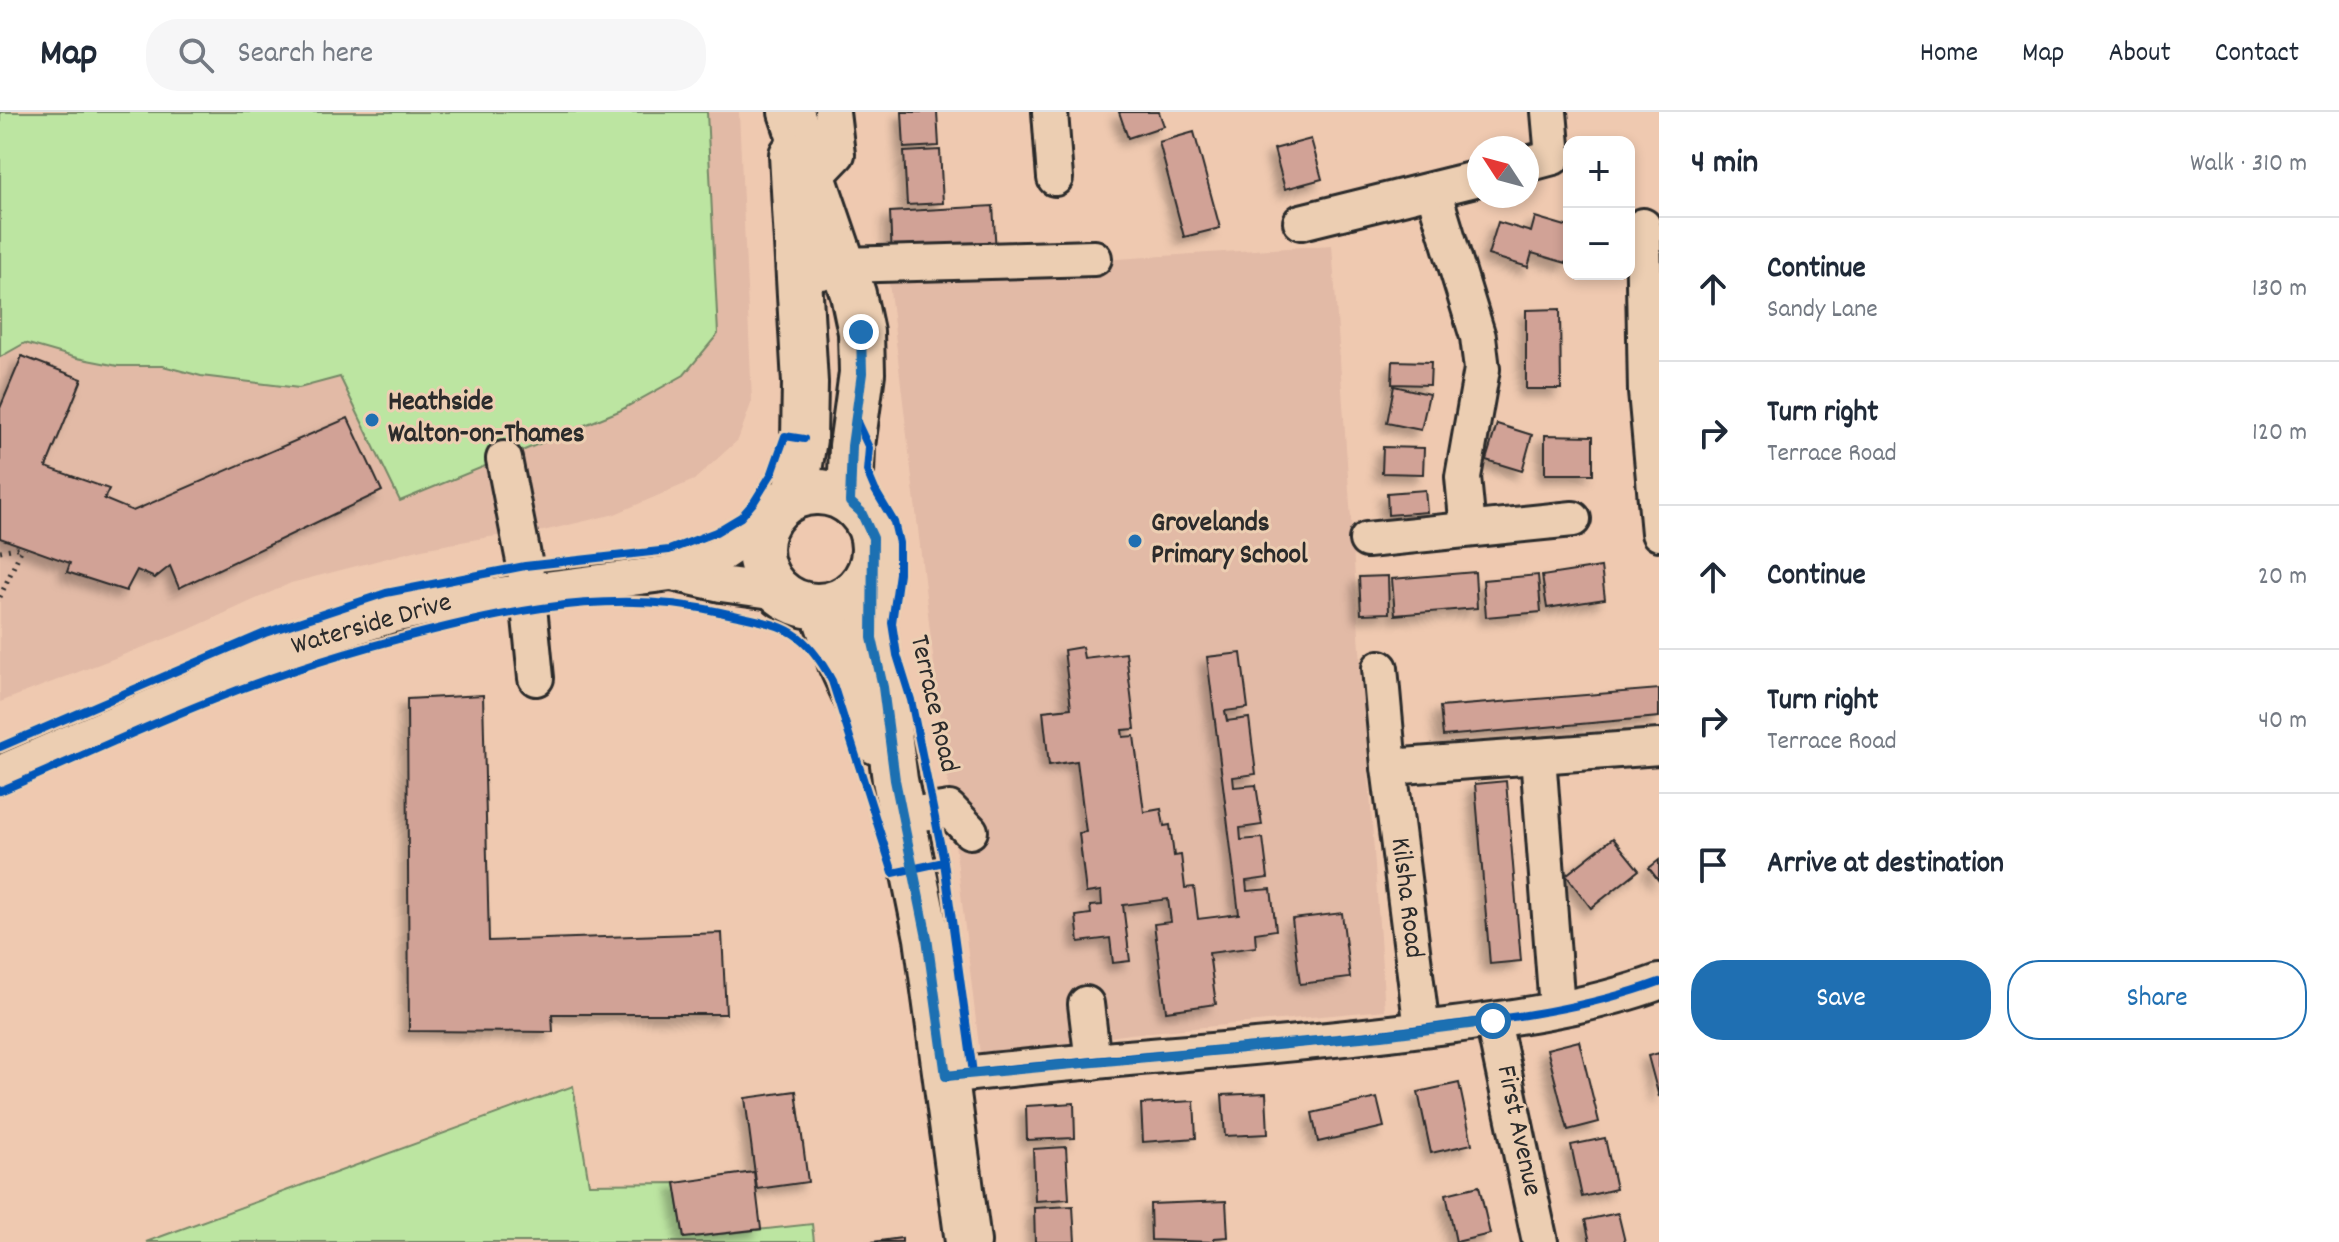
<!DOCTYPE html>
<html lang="en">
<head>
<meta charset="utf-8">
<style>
  body { margin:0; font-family:Dekko,sans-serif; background:#f6f6f7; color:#1f2937 }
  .controls { position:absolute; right:24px; top:24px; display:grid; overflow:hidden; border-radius:16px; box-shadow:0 4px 12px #0003 }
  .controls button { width:72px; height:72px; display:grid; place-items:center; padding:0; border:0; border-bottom:2px solid #e0e1e3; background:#fff; color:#1f2937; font:40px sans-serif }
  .compass { position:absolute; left:1467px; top:24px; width:72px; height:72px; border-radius:50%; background:#fff; box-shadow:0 4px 12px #0003; rotate:306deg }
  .stop { position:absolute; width:24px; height:24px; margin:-18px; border:6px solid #1f6fb2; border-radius:50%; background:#fff }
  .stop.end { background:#1f6fb2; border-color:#fff; box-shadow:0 2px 8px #0008 }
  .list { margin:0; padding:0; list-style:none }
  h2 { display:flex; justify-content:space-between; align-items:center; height:104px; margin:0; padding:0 32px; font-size:34px }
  h2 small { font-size:26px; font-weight:400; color:#747a83 }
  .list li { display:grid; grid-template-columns:52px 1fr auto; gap:24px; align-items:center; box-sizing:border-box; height:144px; padding:0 32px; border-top:2px solid #e0e1e3 }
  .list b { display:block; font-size:30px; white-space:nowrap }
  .list p { margin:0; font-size:26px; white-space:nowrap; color:#747a83 }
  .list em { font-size:26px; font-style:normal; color:#747a83 }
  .actions { display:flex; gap:16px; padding:24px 32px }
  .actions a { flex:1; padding:18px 0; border:2px solid #1f6fb2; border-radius:32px; text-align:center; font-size:28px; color:#1f6fb2 }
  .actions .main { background:#1f6fb2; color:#fff }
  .icon { flex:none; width:44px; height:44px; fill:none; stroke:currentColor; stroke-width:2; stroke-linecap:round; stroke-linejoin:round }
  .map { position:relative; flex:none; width:1659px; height:1130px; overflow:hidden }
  header { display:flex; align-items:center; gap:48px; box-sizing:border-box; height:112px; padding:0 40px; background:#fff; border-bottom:2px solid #e0e1e3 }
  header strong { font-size:38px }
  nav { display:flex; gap:44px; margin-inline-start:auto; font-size:28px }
  .search { width:560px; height:72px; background:#f6f6f7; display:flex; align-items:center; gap:20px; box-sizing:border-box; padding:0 28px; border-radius:32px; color:#747a83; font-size:30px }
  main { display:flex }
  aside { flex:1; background:#fff }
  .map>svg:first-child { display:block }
  .built { fill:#e2baa6 }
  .green { fill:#bce5a1; stroke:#748866; stroke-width:2 }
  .building { fill:#d1a296; stroke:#2b2b2b; stroke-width:2; filter:url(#shadow) }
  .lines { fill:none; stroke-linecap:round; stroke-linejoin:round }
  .minor-casing { stroke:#2b2b2b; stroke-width:40 }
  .major-casing { stroke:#2b2b2b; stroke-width:50 }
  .path { stroke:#2b2b2b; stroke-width:5; stroke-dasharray:2 6; stroke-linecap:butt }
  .minor { stroke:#ecceb2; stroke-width:34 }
  .major { stroke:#ecceb2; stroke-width:44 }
  .cycleway-casing { stroke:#ecceb2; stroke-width:13 }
  .cycleway { stroke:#0057b8; stroke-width:8 }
  .route { stroke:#1f6fb2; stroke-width:10 }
  .poi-dot { fill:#1f6fb2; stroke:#ecceb2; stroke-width:3 }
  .labels { text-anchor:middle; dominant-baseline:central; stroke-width:6; stroke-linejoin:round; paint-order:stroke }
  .poi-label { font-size:28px; font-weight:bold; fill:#2b2b2b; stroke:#ecceb2; text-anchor:start }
  .street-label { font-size:28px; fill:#2b2b2b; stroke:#ecceb2 }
</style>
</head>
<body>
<header>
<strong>Map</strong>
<div class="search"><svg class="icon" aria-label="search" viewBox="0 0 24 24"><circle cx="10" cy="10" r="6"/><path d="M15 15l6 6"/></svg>Search here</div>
<nav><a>Home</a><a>Map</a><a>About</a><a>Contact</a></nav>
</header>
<main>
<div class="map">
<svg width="1659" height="1130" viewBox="0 0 1659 1130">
  <defs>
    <filter id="shadow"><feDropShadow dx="-7" dy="7" stdDeviation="4" flood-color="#0004"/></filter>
  </defs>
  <rect width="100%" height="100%" fill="#efc9b0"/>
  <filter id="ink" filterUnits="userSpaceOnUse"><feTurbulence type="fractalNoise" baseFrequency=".0125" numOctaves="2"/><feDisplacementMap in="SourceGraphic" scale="16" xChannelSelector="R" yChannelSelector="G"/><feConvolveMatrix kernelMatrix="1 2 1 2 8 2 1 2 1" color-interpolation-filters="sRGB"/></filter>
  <g filter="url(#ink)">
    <g class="built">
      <path d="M 0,0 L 739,0 L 752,289 L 738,328 L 694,368 L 615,402 L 543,419 L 489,425 L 422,437 L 291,471 L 188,518 L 0,590 Z"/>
      <path d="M 1332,133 L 1385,898 L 1130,922 L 980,943 L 888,162 Z"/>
    </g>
    <g class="green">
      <path d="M 0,0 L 707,0 L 718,222 L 684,263 L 619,299 L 400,389 L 340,265 L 299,276 L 201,264 L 163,254 L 118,254 L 77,246 L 25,231 L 0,245 Z"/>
      <path d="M 573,974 L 589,1072 L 675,1071 L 684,1126 L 812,1112 L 814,1130 L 146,1130 Z"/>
    </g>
    <g class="building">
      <path d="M 902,0 L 937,0 L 939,34 L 904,36 Z"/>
      <path d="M 1119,0 L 1159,0 L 1164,14 L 1128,26 Z"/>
      <path d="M 1194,20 L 1220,116 L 1184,125 L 1159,30 Z"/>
      <path d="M 1311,27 L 1322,67 L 1285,77 L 1274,37 Z"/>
      <path d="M 940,38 L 943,91 L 907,93 L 904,40 Z"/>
      <path d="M 993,94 L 996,139 L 892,146 L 890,100 Z"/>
      <path d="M 1535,105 L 1569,115 L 1569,152 L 1532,141 L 1528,155 L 1488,143 L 1498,110 L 1531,120 Z"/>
      <path d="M 1560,197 L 1561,277 L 1526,277 L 1526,198 Z"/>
      <path d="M 22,244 L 82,267 L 46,355 L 109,377 L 104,387 L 133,399 L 348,306 L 382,379 L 179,476 L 170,454 L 155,466 L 137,458 L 126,479 L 67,460 L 70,451 L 0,426 L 0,296 Z"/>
      <path d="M 1393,249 L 1431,250 L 1430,273 L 1392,272 Z"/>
      <path d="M 1394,274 L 1429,282 L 1421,318 L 1387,311 Z"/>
      <path d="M 1497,312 L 1532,323 L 1522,359 L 1486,348 Z"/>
      <path d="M 1545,323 L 1593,324 L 1593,362 L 1545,362 Z"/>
      <path d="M 1383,335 L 1424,336 L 1423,362 L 1382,361 Z"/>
      <path d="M 1425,378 L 1427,400 L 1388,403 L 1387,381 Z"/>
      <path d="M 1601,455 L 1605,487 L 1547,496 L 1542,464 Z"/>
      <path d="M 1475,460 L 1477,496 L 1395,503 L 1392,467 Z"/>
      <path d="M 1538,463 L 1541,500 L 1486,505 L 1483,468 Z"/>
      <path d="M 1388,464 L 1389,501 L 1361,502 L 1359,465 Z"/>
      <path d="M 1082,535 L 1084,546 L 1126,541 L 1135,617 L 1122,618 L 1123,625 L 1134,624 L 1144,700 L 1161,697 L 1164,714 L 1170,713 L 1174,744 L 1181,743 L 1185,776 L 1194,775 L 1198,807 L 1239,802 L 1207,545 L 1241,541 L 1248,596 L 1225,599 L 1227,609 L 1249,606 L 1256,662 L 1233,665 L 1234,675 L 1256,673 L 1262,713 L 1240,716 L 1241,728 L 1263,726 L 1268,766 L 1246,769 L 1247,779 L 1271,777 L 1276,818 L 1255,821 L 1256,835 L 1209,841 L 1216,892 L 1166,899 L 1154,812 L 1171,810 L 1168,787 L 1123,793 L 1130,849 L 1113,851 L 1110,826 L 1079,830 L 1076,804 L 1091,802 L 1090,794 L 1102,793 L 1101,779 L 1086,781 L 1079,721 L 1086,720 L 1077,649 L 1049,653 L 1043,599 L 1071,596 L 1064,538 Z"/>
      <path d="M 1659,577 L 1659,605 L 1443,624 L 1440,595 Z"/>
      <path d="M 483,583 L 489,829 L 722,821 L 726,902 L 552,902 L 553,920 L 409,919 L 407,587 Z"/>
      <path d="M 1506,669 L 1521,849 L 1490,852 L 1475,672 Z"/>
      <path d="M 1613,726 L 1639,758 L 1591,796 L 1566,763 Z"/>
      <path d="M 1659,748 L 1659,769 L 1649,756 Z"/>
      <path d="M 1342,801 L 1350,866 L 1300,872 L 1292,807 Z"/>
      <path d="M 1579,929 L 1599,1010 L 1568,1018 L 1547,937 Z"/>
      <path d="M 1659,941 L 1659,985 L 1648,944 Z"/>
      <path d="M 1459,971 L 1472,1032 L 1431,1041 L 1418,980 Z"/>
      <path d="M 796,979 L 808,1070 L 757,1077 L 745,986 Z"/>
      <path d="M 1266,981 L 1268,1022 L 1225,1024 L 1222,983 Z"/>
      <path d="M 1377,986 L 1384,1015 L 1318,1030 L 1312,1001 Z"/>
      <path d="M 1194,989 L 1196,1026 L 1143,1030 L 1141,992 Z"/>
      <path d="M 1074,991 L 1075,1026 L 1027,1028 L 1026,994 Z"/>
      <path d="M 1605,1026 L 1616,1077 L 1582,1085 L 1571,1033 Z"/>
      <path d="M 1066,1035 L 1069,1087 L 1035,1089 L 1033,1037 Z"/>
      <path d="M 754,1060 L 761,1117 L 684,1126 L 675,1071 Z"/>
      <path d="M 1479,1074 L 1490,1122 L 1456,1130 L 1446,1082 Z"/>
      <path d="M 1226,1089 L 1228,1125 L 1214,1126 L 1214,1130 L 1151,1128 L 1150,1092 Z"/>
      <path d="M 1073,1094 L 1075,1130 L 1035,1130 L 1034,1096 Z"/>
      <path d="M 1618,1101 L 1625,1130 L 1590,1130 L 1585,1108 Z"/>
      <path d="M 902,1126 L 902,1130 L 872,1130 Z"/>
    </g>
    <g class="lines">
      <defs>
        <g id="minor">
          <path d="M 1050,0 L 1055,66"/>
          <path d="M 1527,52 L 1553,45 L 1549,0"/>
          <path d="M 814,66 L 837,42 L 832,0"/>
          <path d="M 1433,78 L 1478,225 L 1482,257 L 1463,365 L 1468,417"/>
          <path d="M 1301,110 L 1479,66"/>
          <path d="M 1643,114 L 1646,280 L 1659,421"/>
          <path d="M 821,160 L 843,153 L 1094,146"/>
          <path d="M 504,347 L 525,454 L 536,566"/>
          <path d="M 1367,428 L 1573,407"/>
          <path d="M 672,461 L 721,472 L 780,480"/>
          <path d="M 1380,556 L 1389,655 L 1422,917"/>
          <path d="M 1538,644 L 1557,897"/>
          <path d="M 1389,655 L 1659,635"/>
          <path d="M 0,661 L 274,542 L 338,520 L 392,503 L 474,486 L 671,461 L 718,444 L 766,412"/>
          <path d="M 903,704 L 949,697 L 970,719"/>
          <path d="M 1086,892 L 1093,950"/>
          <path d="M 1493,909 L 1540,1130"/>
          <path d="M 946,964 C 1104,945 1264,938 1422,917 C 1502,907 1583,898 1659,870"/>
        </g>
        <g id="major">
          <path d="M 791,0 L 853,182 L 861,220 L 862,261 L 852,334 L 850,390"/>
          <path d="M 792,43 L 805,271 L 804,327 L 795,384"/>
          <circle cx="817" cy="437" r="57"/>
          <path d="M 871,456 L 872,526 L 883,575 L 895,668 L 927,826 L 968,1130"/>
          <path d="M 822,494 L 841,552 L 877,630"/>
        </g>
      </defs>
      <use href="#minor" class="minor-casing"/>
      <use href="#major" class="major-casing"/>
      <g class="path">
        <path d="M 0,439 L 22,435"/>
        <path d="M 0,485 L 23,434"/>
      </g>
      <use href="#minor" class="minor"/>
      <use href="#major" class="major"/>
      <defs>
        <g id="cycleway">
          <path d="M 856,308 L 869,336 L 867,359 L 875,378 L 894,410 L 899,431 L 899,461 L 892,511 L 897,543 L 911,588 L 944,750 L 973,961"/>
          <path d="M 0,635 L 265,521 L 386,481 L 525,454 L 669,438 L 716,420 L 741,405 L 754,390 L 772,361 L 785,324 L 804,327"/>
          <path d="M 0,679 C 71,649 141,616 212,588 C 290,557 369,533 450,514 C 538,493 631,479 720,500 C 780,514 801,511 832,569 L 893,761 L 944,750"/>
          <path d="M 946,964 C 1104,945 1264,938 1422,917 C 1502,907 1583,898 1659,870"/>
        </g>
      </defs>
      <use href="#cycleway" class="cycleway-casing"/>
      <use href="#cycleway" class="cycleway"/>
    </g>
  </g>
  <g class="lines" filter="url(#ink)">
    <path class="route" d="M 861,220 L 862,261 L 852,334 L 850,390 L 861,400 L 873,426 L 872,526 L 883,575 L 895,668 L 927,826 L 946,964 L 1382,923 L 1493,909"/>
  </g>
  <g class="poi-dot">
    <circle cx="372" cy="308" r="8"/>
    <circle cx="1135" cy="429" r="8"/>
  </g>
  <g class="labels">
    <g class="poi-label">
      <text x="388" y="292">Heathside<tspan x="388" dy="32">Walton-on-Thames</tspan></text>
      <text x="1151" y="413">Grovelands<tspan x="1151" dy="32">Primary School</tspan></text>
    </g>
    <g class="street-label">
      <text transform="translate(372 514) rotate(-16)">Waterside Drive</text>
      <text transform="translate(932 592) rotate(77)">Terrace Road</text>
      <text transform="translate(1405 786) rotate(83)">Kilsha Road</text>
      <text transform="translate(1517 1019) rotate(78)">First Avenue</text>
    </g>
  </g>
</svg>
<div class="controls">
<button>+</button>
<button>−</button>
</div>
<svg class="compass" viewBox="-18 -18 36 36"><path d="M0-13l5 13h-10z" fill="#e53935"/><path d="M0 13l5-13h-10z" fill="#747a83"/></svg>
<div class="stop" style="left:1493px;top:909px"></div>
<div class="stop end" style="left:861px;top:220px"></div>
</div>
<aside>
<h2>4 min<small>Walk · 310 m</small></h2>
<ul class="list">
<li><svg class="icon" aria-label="ahead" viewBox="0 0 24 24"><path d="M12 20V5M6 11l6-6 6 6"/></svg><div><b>Continue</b><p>Sandy Lane</p></div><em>130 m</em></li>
<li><svg class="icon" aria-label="right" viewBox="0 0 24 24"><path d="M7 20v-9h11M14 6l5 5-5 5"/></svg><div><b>Turn right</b><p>Terrace Road</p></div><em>120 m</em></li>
<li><svg class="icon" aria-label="ahead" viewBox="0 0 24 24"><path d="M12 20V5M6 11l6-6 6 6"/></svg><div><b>Continue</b></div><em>20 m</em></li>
<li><svg class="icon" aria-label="right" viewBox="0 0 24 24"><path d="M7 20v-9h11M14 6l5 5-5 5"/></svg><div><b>Turn right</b><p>Terrace Road</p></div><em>40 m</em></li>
<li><svg class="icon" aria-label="arrive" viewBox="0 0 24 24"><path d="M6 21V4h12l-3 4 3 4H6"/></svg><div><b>Arrive at destination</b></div></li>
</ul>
<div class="actions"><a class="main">Save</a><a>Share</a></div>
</aside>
</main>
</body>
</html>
